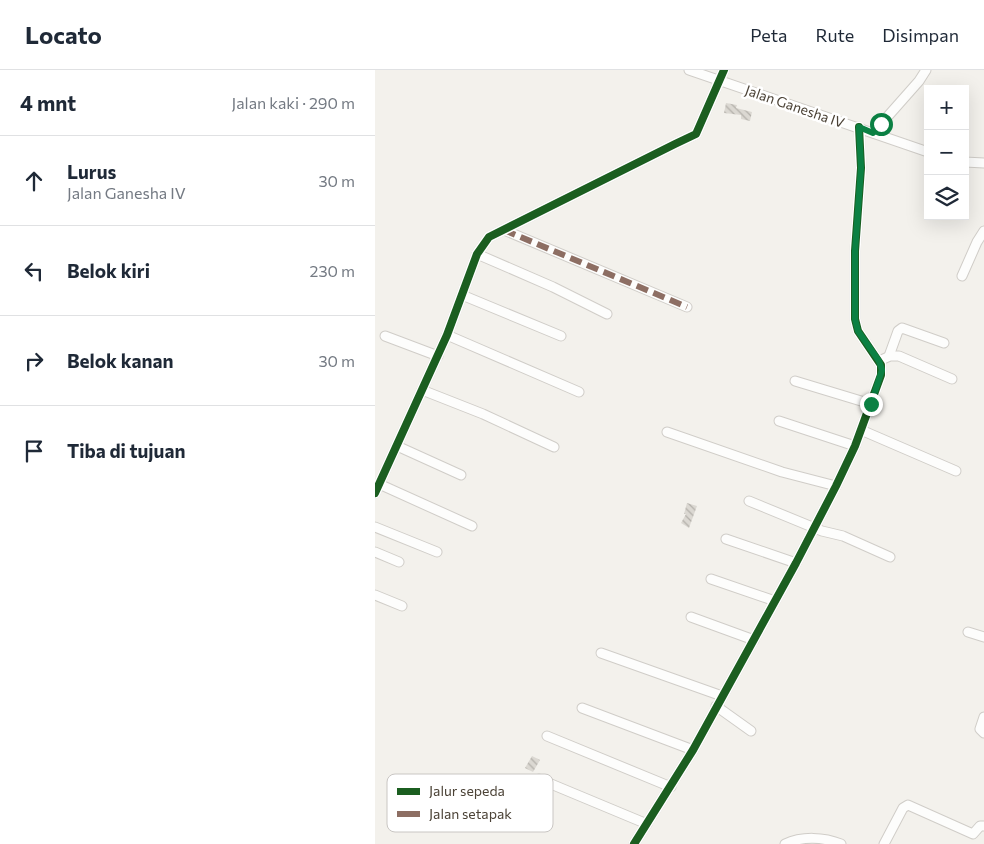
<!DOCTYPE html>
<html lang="id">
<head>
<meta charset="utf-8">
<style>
  body { margin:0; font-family:Commissioner,sans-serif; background:#f2f2f3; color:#1f2937 }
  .controls { position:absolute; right:15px; top:15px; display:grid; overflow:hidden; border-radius:0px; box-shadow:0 5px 20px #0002 }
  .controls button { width:45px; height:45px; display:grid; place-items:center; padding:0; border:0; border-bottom:1px solid #e0e1e3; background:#fff; color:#1f2937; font:25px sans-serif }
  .stop { position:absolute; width:15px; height:15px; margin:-11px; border:4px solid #0b8043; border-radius:50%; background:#fff }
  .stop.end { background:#0b8043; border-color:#fff; box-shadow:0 1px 5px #0008 }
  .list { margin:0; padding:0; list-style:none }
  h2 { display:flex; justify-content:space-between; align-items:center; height:65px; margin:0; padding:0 20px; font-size:21px }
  h2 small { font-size:16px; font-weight:400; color:#747a83 }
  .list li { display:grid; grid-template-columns:32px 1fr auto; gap:15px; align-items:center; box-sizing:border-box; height:90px; padding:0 20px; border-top:1px solid #e0e1e3 }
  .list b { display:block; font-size:19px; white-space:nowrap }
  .list p { margin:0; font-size:16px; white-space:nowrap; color:#747a83 }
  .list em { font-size:16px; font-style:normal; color:#747a83 }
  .icon { flex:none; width:28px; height:28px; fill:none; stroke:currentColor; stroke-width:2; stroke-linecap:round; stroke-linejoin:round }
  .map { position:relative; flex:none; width:609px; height:774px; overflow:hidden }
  header { display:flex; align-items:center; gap:30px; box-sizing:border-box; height:70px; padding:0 25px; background:#fff; border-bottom:1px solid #e0e1e3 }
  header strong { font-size:24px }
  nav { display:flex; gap:28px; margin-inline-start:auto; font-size:18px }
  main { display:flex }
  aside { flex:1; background:#fff }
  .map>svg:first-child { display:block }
  .building { fill:url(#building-back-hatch) }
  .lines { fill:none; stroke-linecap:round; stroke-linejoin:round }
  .minor-casing { stroke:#d0cdc8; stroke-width:11 }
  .minor { stroke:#fdfdfc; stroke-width:9 }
  .quiet { stroke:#8d6e63; stroke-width:6; stroke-dasharray:12 6; stroke-linecap:butt }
  .cycleway-casing { stroke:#fff; stroke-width:11 }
  .cycleway { stroke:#1b5e20; stroke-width:8 }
  .route { stroke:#0b8043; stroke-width:6 }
  .labels { text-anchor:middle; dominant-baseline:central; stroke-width:5; stroke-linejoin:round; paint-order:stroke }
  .street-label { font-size:14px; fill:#4b4236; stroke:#fff }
  .key { fill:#fff; stroke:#c9c6c3; stroke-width:1 }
  .key-label { font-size:14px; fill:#4b4236 }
</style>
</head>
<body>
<header>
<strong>Locato</strong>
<nav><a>Peta</a><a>Rute</a><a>Disimpan</a></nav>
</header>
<main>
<aside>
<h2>4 mnt<small>Jalan kaki · 290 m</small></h2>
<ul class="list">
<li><svg class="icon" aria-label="ahead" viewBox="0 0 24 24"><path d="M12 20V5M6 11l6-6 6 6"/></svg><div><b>Lurus</b><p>Jalan Ganesha IV</p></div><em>30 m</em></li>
<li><svg class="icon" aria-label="left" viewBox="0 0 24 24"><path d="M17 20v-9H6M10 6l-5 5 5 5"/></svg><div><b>Belok kiri</b></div><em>230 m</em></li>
<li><svg class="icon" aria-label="right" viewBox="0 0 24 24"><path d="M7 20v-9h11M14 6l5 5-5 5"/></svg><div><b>Belok kanan</b></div><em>30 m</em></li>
<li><svg class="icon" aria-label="arrive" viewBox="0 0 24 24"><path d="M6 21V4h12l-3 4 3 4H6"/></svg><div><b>Tiba di tujuan</b></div></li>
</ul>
</aside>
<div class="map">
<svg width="609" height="774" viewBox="0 0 609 774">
  <defs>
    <pattern id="building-back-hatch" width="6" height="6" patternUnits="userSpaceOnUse" patternTransform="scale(1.25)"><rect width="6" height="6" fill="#dbd8d2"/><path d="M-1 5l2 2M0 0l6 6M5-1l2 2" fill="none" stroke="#b4b1ab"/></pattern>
  </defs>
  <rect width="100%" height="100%" fill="#f3f1ec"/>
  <g class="building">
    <path d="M 351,33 L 362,35 L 361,38 L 377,42 L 375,51 L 366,49 L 366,45 L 349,43 Z"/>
    <path d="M 312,433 L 322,436 L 314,458 L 306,453 L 311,444 L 309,444 Z"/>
    <path d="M 157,686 L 165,690 L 158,702 L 150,698 Z"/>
  </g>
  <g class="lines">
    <defs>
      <g id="minor">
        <path d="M 314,0 L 553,82"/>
        <path d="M 498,63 L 544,11 L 551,0"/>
        <path d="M 590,92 L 609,93"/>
        <path d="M 129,160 L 312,237"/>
        <path d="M 102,184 L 178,217 L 232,244"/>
        <path d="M 587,206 L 602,172 L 609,161"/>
        <path d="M 87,225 L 186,266"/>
        <path d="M 72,265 L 204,322"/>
        <path d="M 10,266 L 63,286"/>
        <path d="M 514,286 L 523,261 L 527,258 L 569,273"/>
        <path d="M 504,291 L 515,286 L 524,286 L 577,309"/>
        <path d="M 420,311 L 496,334"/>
        <path d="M 47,320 L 108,344 L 179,377"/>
        <path d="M 404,351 L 480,376"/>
        <path d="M 486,360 L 581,401"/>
        <path d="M 292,362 L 407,402 L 461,416"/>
        <path d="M 22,376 L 86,405"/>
        <path d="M 4,414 L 97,456"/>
        <path d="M 0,423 L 72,265 L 102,184 L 114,167 L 300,74 L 321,64 L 349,0"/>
        <path d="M 374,431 L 447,461 L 468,466 L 515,487"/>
        <path d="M 0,457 L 62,482"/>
        <path d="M 351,469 L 421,493"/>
        <path d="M 0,482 L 24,492"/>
        <path d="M 336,509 L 400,531"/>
        <path d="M 0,525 L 27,536"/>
        <path d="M 316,547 L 379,570"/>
        <path d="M 593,562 L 609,567"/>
        <path d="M 226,583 L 347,626"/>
        <path d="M 341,636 L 376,661"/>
        <path d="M 207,638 L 318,680"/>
        <path d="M 609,647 L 605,659 L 609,663"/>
        <path d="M 172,666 L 296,717"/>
        <path d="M 164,709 L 272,754"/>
        <path d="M 259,774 L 318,680 L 421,493 L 461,416 L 480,376 L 506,305 L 506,295 L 483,261 L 480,249 L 480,181 L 486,98 L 484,57"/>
        <path d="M 410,774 C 427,766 449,767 466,774"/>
        <path d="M 509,774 L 528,738 L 533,735 L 598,764 L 605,756 L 609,756"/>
      </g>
    </defs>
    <use href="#minor" class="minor-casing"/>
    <use href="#minor" class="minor"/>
    <path class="quiet" d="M 129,160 L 312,237"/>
    <defs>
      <g id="cycleway">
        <path d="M 0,423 L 72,265 L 102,184 L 114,167 L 300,74 L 321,64 L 349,0"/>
        <path d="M 259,774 L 318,680 L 421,493 L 461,416 L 480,376 L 506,305 L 506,295 L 483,261 L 480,249 L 480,181 L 486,98 L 484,57"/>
      </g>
    </defs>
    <use href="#cycleway" class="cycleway-casing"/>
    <use href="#cycleway" class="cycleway"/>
  </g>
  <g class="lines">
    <path class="route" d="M 496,334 L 507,300 L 504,291 L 483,261 L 480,249 L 480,181 L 486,98 L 484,57 L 498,63 L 506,54"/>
  </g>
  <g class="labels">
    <g class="street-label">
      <text transform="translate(420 36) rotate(19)">Jalan Ganesha IV</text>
    </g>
  </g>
  <rect x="12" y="704" width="166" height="58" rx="8" class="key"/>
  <rect x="22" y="718" width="23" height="7" fill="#1b5e20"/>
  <rect x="22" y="741" width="23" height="6" fill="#8d6e63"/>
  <g class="key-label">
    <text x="54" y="726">Jalur sepeda</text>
    <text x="54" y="749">Jalan setapak</text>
  </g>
</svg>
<div class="controls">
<button>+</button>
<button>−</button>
<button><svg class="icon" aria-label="layers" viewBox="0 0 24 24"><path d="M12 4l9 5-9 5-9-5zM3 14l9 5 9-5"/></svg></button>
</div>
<div class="stop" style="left:506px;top:54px"></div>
<div class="stop end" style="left:496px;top:334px"></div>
</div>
</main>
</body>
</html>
